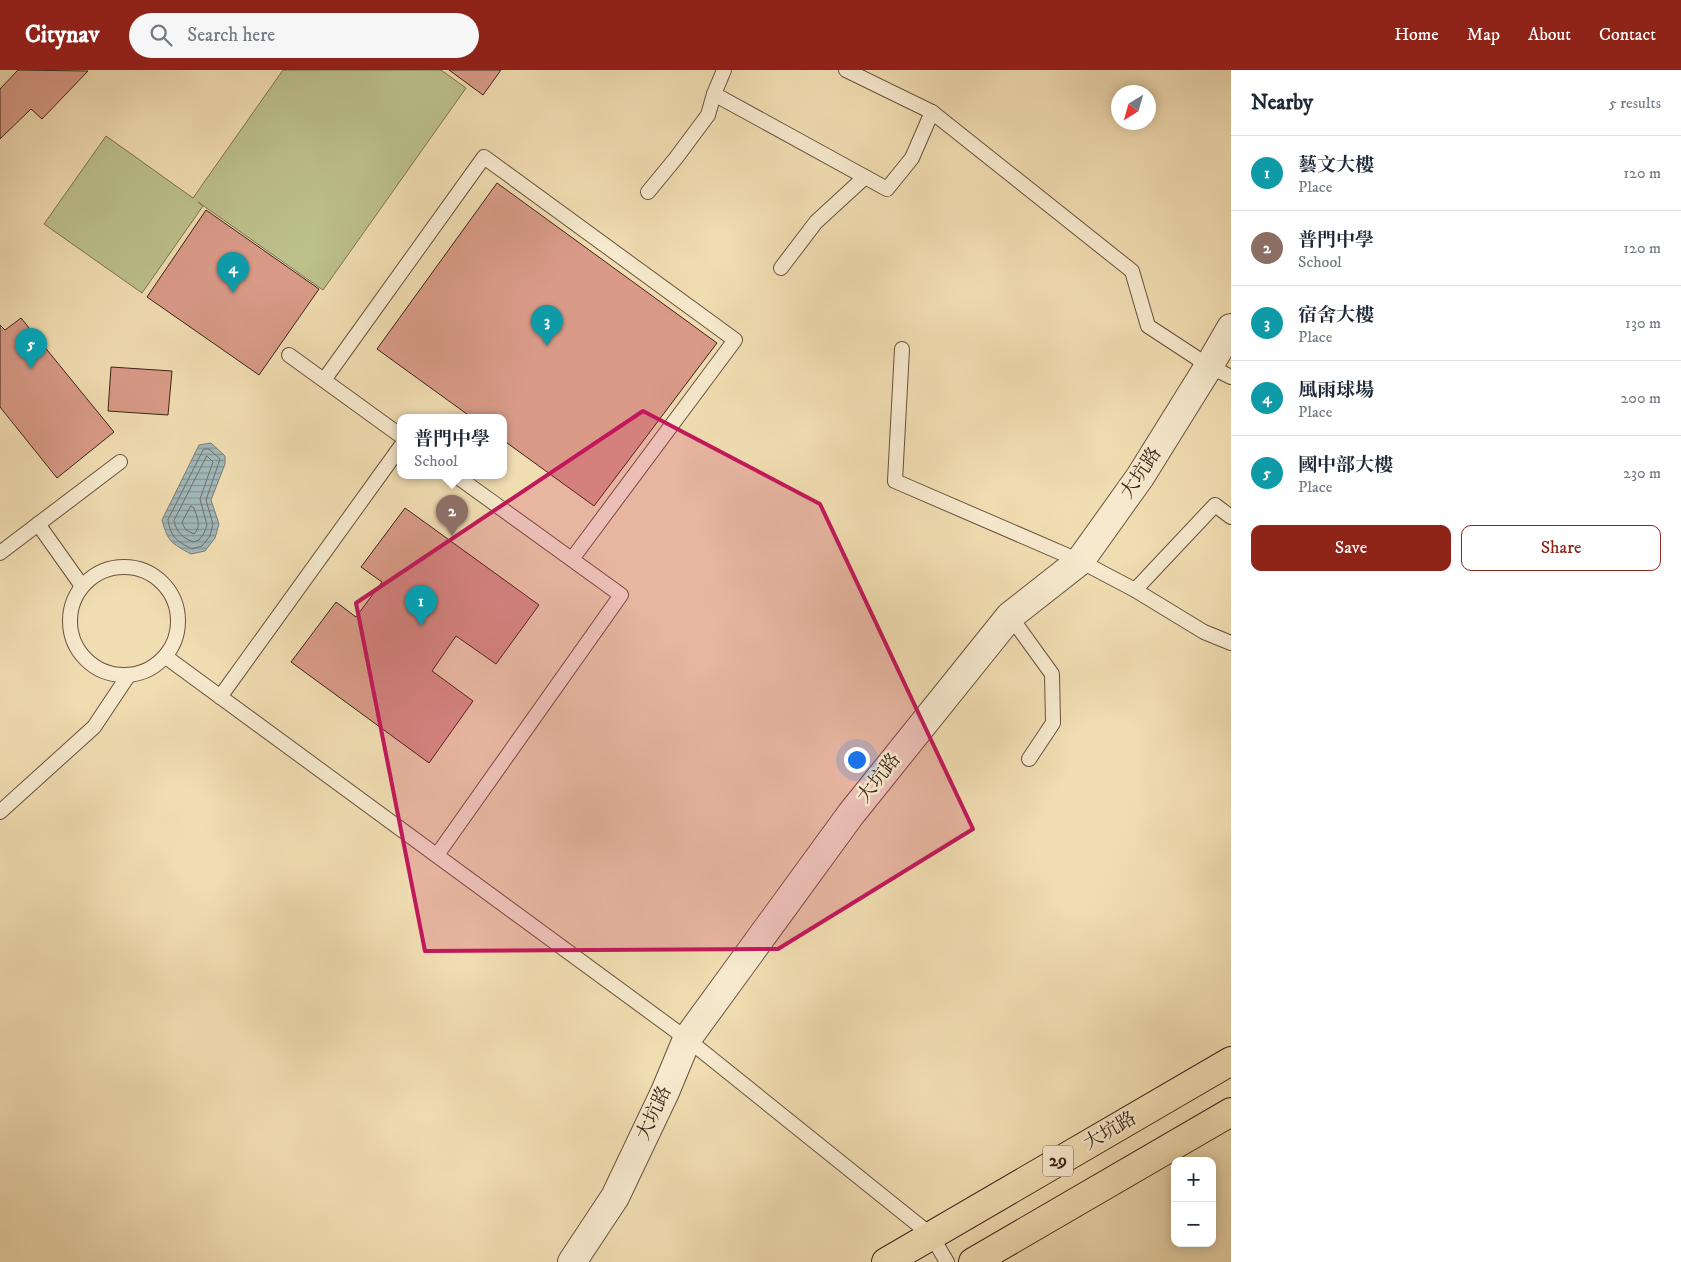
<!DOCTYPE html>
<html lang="en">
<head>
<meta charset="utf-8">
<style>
  body { margin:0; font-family:"IM FELL DW Pica","Noto Serif TC",serif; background:#f6f6f7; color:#1f2937 }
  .controls { position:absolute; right:15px; bottom:15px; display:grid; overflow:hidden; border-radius:10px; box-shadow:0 2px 12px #0003 }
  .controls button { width:45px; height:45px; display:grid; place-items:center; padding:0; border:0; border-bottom:1px solid #e0e1e3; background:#fff; color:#1f2937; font:25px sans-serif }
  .compass { position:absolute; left:1111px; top:15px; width:45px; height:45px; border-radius:50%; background:#fff; box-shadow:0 2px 12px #0003; rotate:217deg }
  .you { position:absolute; left:856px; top:689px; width:18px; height:18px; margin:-12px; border:4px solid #fff; border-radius:50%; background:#1a73e8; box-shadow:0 0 0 8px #1a73e833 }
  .badge { display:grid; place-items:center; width:32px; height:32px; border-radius:50%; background:#8f2418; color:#fff; font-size:16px; font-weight:700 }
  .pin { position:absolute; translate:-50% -41px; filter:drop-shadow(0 1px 2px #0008) }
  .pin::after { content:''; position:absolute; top:26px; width:18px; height:15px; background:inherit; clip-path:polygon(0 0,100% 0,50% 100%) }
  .popup { position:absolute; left:397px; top:344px; width:110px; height:65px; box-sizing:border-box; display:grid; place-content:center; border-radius:10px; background:#fff; filter:drop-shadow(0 1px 4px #0005); font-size:16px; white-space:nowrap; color:#747a83 }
  .popup b { font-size:19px; color:#1f2937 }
  .popup::after { content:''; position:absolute; left:50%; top:100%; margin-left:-10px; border:10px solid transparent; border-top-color:#fff }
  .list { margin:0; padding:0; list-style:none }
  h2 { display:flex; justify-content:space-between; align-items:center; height:65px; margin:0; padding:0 20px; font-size:21px }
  h2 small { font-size:16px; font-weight:400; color:#747a83 }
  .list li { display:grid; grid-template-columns:32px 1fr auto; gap:15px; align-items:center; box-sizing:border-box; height:75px; padding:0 20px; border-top:1px solid #e0e1e3 }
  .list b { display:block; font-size:19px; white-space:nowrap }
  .list p { margin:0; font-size:16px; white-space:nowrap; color:#747a83 }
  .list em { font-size:16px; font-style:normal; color:#747a83 }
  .actions { display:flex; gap:10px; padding:15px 20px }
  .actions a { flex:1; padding:11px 0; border:1px solid #8f2418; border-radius:10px; text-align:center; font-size:18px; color:#8f2418 }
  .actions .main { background:#8f2418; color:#fff }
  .icon { flex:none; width:28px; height:28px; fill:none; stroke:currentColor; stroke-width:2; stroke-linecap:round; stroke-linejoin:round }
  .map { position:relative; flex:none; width:1231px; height:1192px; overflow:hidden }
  header { display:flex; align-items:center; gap:30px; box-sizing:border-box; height:70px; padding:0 25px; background:#8f2418; color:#fff }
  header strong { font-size:24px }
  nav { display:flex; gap:28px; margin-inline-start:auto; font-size:18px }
  .search { width:350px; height:45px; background:#f6f6f7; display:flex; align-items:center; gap:12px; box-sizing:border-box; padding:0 18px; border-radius:28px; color:#747a83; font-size:19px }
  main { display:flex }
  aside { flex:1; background:#fff }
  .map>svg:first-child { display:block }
  .park { fill:#bcc08b; stroke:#7c7252 }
  .water { fill:url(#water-rules); stroke:#797c79 }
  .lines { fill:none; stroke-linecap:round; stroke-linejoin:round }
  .shore { stroke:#6e6e69; stroke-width:1 }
  .building { fill:#d99b88; stroke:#3c2319 }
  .service-casing { stroke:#69523f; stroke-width:16 }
  .minor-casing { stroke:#69523f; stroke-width:30 }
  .primary-casing { stroke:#3c2319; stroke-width:30 }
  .service { stroke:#f6e9cd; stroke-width:14 }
  .minor { stroke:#f6e9cd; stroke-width:28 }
  .primary { stroke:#f1ddb2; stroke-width:28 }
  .marked { fill:#c2185b; fill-opacity:0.2; stroke:#c2185b; stroke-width:4; stroke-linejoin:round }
  .labels { text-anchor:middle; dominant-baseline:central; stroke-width:5; stroke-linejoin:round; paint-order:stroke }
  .shield { fill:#f6e9cd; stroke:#745e4f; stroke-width:1 }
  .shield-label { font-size:18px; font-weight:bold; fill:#3c2319 }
  .street-label { font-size:19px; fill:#3c2319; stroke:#f6e9cd }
</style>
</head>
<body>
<header>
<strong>Citynav</strong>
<div class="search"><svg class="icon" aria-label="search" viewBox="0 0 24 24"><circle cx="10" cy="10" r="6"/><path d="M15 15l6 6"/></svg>Search here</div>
<nav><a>Home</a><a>Map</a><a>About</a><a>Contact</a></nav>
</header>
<main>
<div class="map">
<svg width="1231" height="1192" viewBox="0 0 1231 1192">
  <defs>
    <pattern id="water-rules" width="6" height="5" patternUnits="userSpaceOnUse" patternTransform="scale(1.25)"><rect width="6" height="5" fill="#a1b8b9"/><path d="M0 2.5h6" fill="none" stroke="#849596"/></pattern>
  </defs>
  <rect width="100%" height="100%" fill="#f1ddb2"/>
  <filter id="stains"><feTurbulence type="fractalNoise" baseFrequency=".004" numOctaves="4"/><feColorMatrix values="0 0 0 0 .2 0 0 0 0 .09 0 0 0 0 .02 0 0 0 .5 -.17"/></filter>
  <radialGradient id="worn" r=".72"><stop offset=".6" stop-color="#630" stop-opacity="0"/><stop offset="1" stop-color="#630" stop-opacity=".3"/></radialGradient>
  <path class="park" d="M 283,0 L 441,0 L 466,18 L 323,220 L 198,132 L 203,136 L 142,223 L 44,154 L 106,66 L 193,128 Z"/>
  <path class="water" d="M 211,373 L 225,386 L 225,394 L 211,430 L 219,454 L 215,468 L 205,481 L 191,484 C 171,473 168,472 162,450 L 199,375 Z"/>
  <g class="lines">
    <g class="shore">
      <path d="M 204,379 L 209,379 L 220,389 L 206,430 L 213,454 L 210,466 L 202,476 L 192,479 C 177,471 171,468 168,450 Z"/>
      <path d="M 207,386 L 213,392 L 200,429 L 207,455 L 204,463 L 199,470 L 193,472 C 182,467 177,463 174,451 Z"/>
      <path d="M 191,436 L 194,438 C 197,447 202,456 194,464 L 186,460 L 182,453 Z"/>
    </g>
  </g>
  <g class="building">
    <path d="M 18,0 L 88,1 L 42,49 L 31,39 L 0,69 L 0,19 Z"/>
    <path d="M 449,0 L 501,0 L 483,25 Z"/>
    <path d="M 497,113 L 717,273 L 594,436 L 503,370 L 503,347 L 471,347 L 377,279 Z"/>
    <path d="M 206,140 L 319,219 L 259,305 L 147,227 Z"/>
    <path d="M 21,248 L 114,362 L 57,408 L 0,337 L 0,255 L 5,260 Z"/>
    <path d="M 111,297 L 172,301 L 168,345 L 108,341 Z"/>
    <path d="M 405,438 L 539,535 L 496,594 L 456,566 L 432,601 L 473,631 L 429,693 L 291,592 L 336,532 L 356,547 L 382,512 L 361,497 Z"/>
  </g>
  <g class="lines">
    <defs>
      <g id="service">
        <path d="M 846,0 L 932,42 L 1132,201 L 1148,256 L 1209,296 L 1231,307"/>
        <path d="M 714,24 L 887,119 L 912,88 L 932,42"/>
        <path d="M 648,122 L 676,88 L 708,45 L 714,24 L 724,0"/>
        <path d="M 781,198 L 816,152 L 865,107"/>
        <path d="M 902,279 L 895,411 L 1080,491 L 1135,520 L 1204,562 L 1231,573"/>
        <path d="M 289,285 L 401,366"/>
        <path d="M 324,310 L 484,87 L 735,270 L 572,489"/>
        <path d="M 38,454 L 82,516"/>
        <path d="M 0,483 L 120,392"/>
        <circle cx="124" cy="551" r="54"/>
        <path d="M 1135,520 L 1215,435 L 1231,447"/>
        <path d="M 1010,546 L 1052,604 L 1053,653 L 1029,689"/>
        <path d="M 166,587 L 687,969 L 931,1165 L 947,1192"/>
        <path d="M 220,627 L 401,376"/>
        <path d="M 0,742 L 94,657 L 128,606"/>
        <path d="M 437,785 L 621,525 L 455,405"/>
      </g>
      <path id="minor" d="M 572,1192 L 615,1127 L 665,1022 L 687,969 L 851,744 L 1010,546 L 1080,491 L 1140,407 L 1209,296 L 1231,258"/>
      <g id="primary">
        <path d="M 886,1192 L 1231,991"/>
        <path d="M 973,1192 L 1231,1042"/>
      </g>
    </defs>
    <use href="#service" class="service-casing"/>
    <use href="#minor" class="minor-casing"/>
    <use href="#primary" class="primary-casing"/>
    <use href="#service" class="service"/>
    <use href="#minor" class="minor"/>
    <use href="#primary" class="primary"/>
  </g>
  <path class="marked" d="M 643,341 L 820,434 L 973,759 L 778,879 L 425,881 L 356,533 Z"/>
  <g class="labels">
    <rect class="shield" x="1043" y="1075.5" width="30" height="31" rx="4"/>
    <g class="shield-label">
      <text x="1058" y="1091">29</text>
    </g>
    <g class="street-label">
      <text transform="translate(1141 403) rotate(-56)">大坑路</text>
      <text transform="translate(879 708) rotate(-52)">大坑路</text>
      <text transform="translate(654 1043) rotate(-65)">大坑路</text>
      <text transform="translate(1110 1061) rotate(-30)">大坑路</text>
    </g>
  </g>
  <rect width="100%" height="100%" filter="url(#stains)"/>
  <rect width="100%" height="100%" fill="url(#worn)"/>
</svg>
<div class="controls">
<button>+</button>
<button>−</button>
</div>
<svg class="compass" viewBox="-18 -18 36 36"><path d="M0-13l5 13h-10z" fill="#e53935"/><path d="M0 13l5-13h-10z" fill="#747a83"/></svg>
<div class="you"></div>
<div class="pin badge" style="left:421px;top:556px;background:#0f9aa8">1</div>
<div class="pin badge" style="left:452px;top:466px;background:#8d6e63">2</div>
<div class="popup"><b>普門中學</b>School</div>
<div class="pin badge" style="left:547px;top:276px;background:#0f9aa8">3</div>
<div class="pin badge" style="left:233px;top:223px;background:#0f9aa8">4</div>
<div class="pin badge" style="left:31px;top:299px;background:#0f9aa8">5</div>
</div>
<aside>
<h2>Nearby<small>5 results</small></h2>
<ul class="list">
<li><span class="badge" style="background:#0f9aa8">1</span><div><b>藝文大樓</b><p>Place</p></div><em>120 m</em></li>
<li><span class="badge" style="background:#8d6e63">2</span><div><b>普門中學</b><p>School</p></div><em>120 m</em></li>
<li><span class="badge" style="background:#0f9aa8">3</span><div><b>宿舍大樓</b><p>Place</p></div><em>130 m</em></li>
<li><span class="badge" style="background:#0f9aa8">4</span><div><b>風雨球場</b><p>Place</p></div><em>200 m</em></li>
<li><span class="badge" style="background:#0f9aa8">5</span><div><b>國中部大樓</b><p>Place</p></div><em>230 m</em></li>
</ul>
<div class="actions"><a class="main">Save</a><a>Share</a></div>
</aside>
</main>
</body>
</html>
